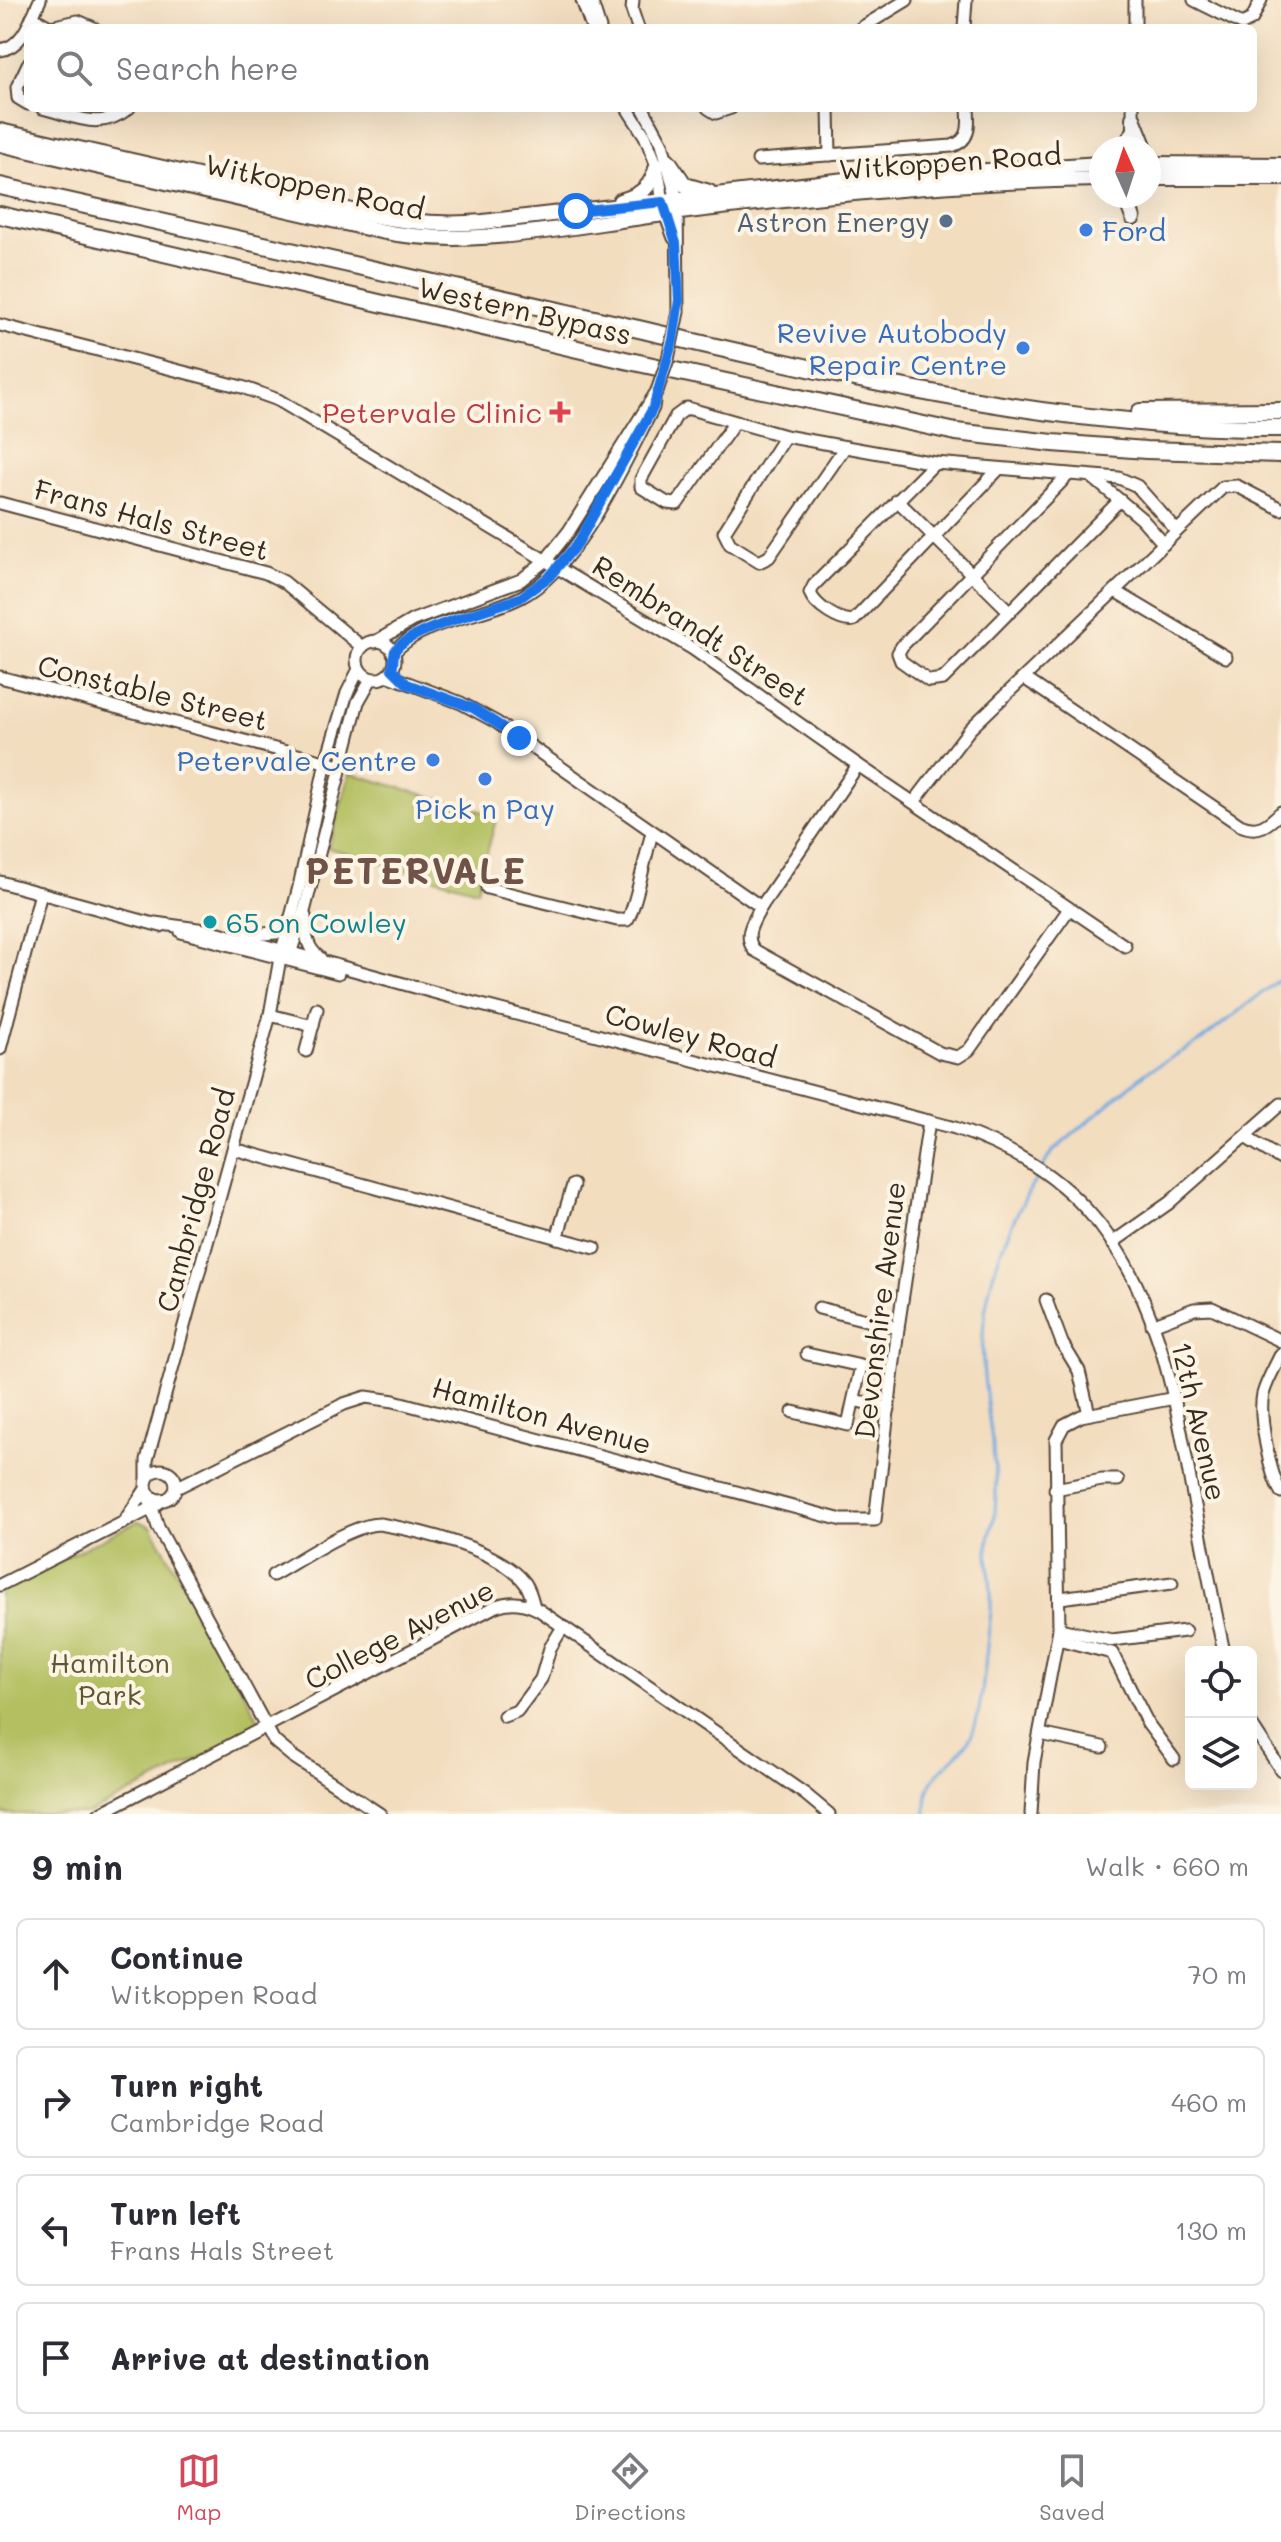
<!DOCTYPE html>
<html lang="en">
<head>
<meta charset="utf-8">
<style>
  body { margin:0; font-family:Mali,sans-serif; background:#f7f7f7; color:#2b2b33 }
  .controls { position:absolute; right:24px; bottom:24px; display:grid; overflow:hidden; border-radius:12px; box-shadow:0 8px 32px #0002 }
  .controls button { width:72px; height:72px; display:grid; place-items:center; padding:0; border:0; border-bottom:2px solid #e1e1e2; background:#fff; color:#2b2b33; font:40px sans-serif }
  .compass { position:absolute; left:1089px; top:136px; width:72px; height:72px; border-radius:50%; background:#fff; box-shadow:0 8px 32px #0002; rotate:357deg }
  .stop { position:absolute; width:24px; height:24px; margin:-18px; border:6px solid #1a73e8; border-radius:50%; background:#fff }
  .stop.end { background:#1a73e8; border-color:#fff; box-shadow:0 2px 8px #0008 }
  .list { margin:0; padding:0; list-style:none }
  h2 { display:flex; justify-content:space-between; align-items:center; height:104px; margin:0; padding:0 32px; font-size:34px }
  h2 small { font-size:26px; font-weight:400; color:#7c7c81 }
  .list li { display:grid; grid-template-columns:52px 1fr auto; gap:24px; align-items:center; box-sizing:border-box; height:112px; margin:0 16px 16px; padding:0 16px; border:2px solid #e1e1e2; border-radius:12px }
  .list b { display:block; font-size:30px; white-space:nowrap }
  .list p { margin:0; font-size:26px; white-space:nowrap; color:#7c7c81 }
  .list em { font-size:26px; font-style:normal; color:#7c7c81 }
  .icon { flex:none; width:44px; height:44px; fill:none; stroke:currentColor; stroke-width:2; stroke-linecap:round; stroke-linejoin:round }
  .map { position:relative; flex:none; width:1281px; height:1814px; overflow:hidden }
  .search { position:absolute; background:#fff; box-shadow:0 8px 32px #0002; left:24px; right:24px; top:24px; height:88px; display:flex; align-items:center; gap:20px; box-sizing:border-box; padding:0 28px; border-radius:12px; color:#7c7c81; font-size:30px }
  .sheet { height:616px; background:#fff }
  nav { display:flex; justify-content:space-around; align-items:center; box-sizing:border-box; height:112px; border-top:2px solid #e1e1e2; background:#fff; font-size:22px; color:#7c7c81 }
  nav a { display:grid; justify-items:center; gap:4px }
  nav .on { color:#d1495b }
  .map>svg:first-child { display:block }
  .green { fill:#b3bf61; stroke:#777440; stroke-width:2 }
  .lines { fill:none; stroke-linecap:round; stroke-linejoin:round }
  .stream { stroke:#6eaae0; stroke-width:3 }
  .minor-casing { stroke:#574536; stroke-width:15 }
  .major-casing { stroke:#574536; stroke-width:18 }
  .highway-casing { stroke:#574536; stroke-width:20 }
  .minor { stroke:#fff; stroke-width:11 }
  .major { stroke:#fff; stroke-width:14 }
  .highway { stroke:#fff; stroke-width:16 }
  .minor-bridge-casing { stroke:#574536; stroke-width:15; stroke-linecap:butt }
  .minor-bridge { stroke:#fff; stroke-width:11 }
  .route { stroke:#1a73e8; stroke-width:10 }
  .service-dot { fill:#5c6f8a; stroke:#fcf5e5; stroke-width:3 }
  .shop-dot { fill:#3f7fe0; stroke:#fcf5e5; stroke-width:3 }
  .health-dot { fill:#e0444e; stroke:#fcf5e5; stroke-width:3 }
  .culture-dot { fill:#0f9aa8; stroke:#fcf5e5; stroke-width:3 }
  .labels { text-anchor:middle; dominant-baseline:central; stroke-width:8; stroke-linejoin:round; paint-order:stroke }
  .street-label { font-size:28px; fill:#3b2a1e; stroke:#fcf5e5 }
  .service-label { font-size:28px; fill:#4e5e75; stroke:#fcf5e5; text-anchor:end }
  .shop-label { font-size:28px; fill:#366cbe; stroke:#fcf5e5; text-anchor:end }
  .health-label { font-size:28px; fill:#be3a42; stroke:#fcf5e5; text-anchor:end }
  .culture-label { font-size:28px; fill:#0d838f; stroke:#fcf5e5; text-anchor:start }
  .park-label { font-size:28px; fill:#5f5732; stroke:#fcf5e5 }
  .district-label { font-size:36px; font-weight:bold; letter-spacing:2px; fill:#705249; stroke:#fcf5e5 }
</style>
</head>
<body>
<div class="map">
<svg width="1281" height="1814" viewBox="0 0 1281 1814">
  <rect width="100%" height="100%" fill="#fcf5e5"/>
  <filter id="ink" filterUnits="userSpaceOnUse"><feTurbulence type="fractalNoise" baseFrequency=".0125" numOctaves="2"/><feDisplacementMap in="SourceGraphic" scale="16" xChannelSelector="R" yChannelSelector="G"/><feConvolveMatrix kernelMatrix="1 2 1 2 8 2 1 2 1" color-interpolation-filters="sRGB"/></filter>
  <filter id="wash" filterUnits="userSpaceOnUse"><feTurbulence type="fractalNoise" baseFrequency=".006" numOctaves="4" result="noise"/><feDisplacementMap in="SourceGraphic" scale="32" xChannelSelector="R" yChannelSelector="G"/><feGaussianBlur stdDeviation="1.8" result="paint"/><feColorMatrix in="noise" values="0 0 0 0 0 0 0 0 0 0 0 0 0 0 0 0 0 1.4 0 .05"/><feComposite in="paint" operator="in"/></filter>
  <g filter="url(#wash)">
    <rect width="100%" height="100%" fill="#f3ddbf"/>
    <g class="green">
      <path d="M 350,773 L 497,816 L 477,890 L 328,848 Z"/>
      <path d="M 138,1521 L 151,1526 L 263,1727 L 88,1814 L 0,1814 L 0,1590 Z"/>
    </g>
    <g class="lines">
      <g class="stream">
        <path d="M 1043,1167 L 1051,1153 L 1146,1072 L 1199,1042 L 1281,978"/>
        <path d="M 926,1814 C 924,1766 956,1768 972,1734 C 983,1710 986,1649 990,1620 C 994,1596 988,1573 988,1548 C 988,1538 992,1529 994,1519 C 996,1508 996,1494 996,1483 C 994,1442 985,1402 983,1362 C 979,1294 1004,1231 1039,1174"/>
      </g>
    </g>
  </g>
  <g filter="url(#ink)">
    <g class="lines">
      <defs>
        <g id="minor">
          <path d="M 582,0 L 592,28"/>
          <path d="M 591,0 L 600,28"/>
          <path d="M 633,0 L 632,10 L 638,28"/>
          <path d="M 1194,0 L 1242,24 L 1252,19 L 1261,0"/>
          <path d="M 32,17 L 50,27 L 78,21 L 94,28"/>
          <path d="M 861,28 L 907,0"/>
          <path d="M 964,28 L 966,0"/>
          <path d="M 1135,28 L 1135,0"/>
          <path d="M 0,50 C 23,47 31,19 40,0"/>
          <path d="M 28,64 L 17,87 L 18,98 L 28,104"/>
          <path d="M 42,108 C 76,116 99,132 129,108"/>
          <path d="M 627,108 L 645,136 L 657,166 L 665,214 L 674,238"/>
          <path d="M 643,108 L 662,143 L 677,200 L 678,312"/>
          <path d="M 708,108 L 716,113 L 731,108"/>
          <path d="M 829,108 L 830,155"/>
          <path d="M 1133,108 L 1134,148"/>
          <path d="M 758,160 L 952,146 C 971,140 969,125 968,108"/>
          <path d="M 0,325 L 242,387 L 278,400 L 693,649 L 858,765 L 1125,946"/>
          <path d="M 735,422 L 677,504 L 667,503 L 641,487 L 641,479 L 676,416 L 687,408 L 785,436 L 935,463 L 1119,478 L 1137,486 L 1177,531"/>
          <path d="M 785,436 L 724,532 L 730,544 L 759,562 L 769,557 L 845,447"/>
          <path d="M 935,463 L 814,585 L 810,593 C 815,606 840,623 854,620 L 998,470"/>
          <path d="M 1069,474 L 902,646 L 898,653 L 901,661 L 929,681 L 943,679 L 1120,500"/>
          <path d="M 1092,477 L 1142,519 L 1164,544"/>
          <path d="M 897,500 L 1010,612"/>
          <path d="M 0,503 L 266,573 L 284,582 L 362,647"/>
          <path d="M 1115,591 L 1226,657"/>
          <circle cx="376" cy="660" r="19"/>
          <path d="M 375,642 L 413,620 L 521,580 L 546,560 L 569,531 L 657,391"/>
          <path d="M 393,653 C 425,618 481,618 521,597 C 579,567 623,465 653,408 L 654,401"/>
          <path d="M 387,675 L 461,703 L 496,722 L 761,907"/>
          <path d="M 0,677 L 340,766"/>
          <path d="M 1024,678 L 1240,825 C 1258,833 1268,825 1281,812"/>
          <path d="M 858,765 L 761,907 C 753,922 743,935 754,950 L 940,1053 L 958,1057 L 969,1050 L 1069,909"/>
          <path d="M 914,802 L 970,729 L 1223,487 L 1237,486 L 1281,509"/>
          <path d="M 0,882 L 161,926"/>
          <path d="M 487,888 L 617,920 L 627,920 C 634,913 647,849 652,833"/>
          <path d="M 305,916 C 306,933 305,947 320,958"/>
          <path d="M 155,923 L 212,931 L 462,1000 L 955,1128 C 1005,1145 1051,1170 1087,1210 C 1155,1284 1174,1390 1191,1485 C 1202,1541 1212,1597 1224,1652"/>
          <path d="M 181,932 L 338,973"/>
          <path d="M 248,935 L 276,933 L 289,920"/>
          <path d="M 289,957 L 305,908 L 352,724 L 358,702 L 371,679"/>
          <path d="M 270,1015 L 313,1026"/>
          <path d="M 0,1049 L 41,893"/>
          <path d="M 306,1051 L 317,1009"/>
          <path d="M 1245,1137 L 1281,1159"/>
          <path d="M 234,1149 L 595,1248"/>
          <path d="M 557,1238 L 573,1185"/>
          <path d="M 1112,1243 L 1169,1203 L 1281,1104"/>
          <path d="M 1046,1300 L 1062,1343 L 1079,1371 L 1089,1414"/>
          <path d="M 819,1308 L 898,1328"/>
          <path d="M 1152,1325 L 1194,1309 L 1212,1308 L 1281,1341"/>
          <path d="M 1281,1354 C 1275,1367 1267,1380 1263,1394 C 1258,1415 1270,1475 1281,1492"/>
          <path d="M 854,1400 L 889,1409"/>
          <path d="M 793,1412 L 848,1425 L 861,1366 L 807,1354"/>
          <circle cx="161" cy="1485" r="15"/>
          <path d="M 147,1477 L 147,1460 L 270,1015 L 280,958 L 299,887 L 326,762 L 347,693 L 359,669"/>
          <path d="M 176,1488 L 344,1404 L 366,1397 L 394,1401 L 842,1520 L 875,1520 L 898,1328 L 929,1121"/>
          <path d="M 1055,1489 L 1102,1480 L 1118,1480"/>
          <path d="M 148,1495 L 158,1527 L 274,1741 L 292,1756 L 380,1814"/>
          <path d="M 127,1517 L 146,1489"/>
          <path d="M 273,1575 C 299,1561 351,1524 380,1524 C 420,1531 500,1549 525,1583 C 530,1590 532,1599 534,1607"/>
          <path d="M 0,1585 L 148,1510 L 163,1500"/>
          <path d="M 1060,1598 L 1172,1583"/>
          <path d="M 1059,1629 L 1112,1640 L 1185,1631"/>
          <path d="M 1058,1639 L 1112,1653 L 1148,1724 L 1174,1759"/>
          <path d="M 504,1716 L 517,1711 L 541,1679 L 550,1648 L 563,1627"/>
          <path d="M 1251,1724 L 1281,1770"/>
          <path d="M 1040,1734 L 1102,1747"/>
          <path d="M 99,1814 L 496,1606 C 512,1600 525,1603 539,1610 L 805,1794 L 829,1814"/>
          <path d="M 1031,1814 L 1034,1762 L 1059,1629 L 1056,1440 L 1064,1425 L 1081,1416 L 1175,1398"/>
        </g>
        <g id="major">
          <path d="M 1133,118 L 1145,148"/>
          <path d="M 0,131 L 361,213 C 402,222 440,226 483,222 L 845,180 L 1101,164"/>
          <path d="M 0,144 L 380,231 C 470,250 574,225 664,214 C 809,196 955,181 1101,179"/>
          <path d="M 1124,148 L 1133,133"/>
          <path d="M 668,160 L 685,185 L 709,192"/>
          <path d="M 1149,164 L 1281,165"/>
          <path d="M 1149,178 L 1281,178"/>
          <path d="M 1125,196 L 1133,218"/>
          <path d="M 620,201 C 642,195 651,187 657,166"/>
        </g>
        <g id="highway">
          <path d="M 0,186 C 203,231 406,275 608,322 C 829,373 1053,430 1281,428"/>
          <path d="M 0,215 L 625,360 L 956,432 L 1053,443 L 1146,450 L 1281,454"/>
          <path d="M 1140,412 L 1281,411"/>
        </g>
      </defs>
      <use href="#minor" class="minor-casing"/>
      <use href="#major" class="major-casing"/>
      <use href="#highway" class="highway-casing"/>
      <use href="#minor" class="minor"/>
      <use href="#major" class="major"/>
      <use href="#highway" class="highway"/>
      <defs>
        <path id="minor-bridge" d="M 657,391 L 668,359 L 678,312"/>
      </defs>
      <use href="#minor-bridge" class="minor-bridge-casing"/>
      <use href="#minor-bridge" class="minor-bridge"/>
    </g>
  </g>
  <g class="lines" filter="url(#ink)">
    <path class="route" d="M 519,738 L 473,708 L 407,684 L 392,669 C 394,664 393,655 395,651 C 406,630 495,608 520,598 L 549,577 L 578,543 L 653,408 L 673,340 L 679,300 L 676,243 L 663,202 L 576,211"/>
  </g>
  <circle class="service-dot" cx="946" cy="221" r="8"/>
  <g class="shop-dot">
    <circle cx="1086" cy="230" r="8"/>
    <circle cx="1023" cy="348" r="8"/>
    <circle cx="433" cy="760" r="8"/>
    <circle cx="485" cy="779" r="8"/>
  </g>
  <path class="health-dot" d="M556 400h8v8h8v8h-8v8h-8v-8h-8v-8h8z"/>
  <circle class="culture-dot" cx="210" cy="922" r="8"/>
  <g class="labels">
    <g class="street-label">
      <text transform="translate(950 161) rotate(-4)">Witkoppen Road</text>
      <text transform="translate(315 186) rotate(12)">Witkoppen Road</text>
      <text transform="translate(525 310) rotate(13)">Western Bypass</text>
      <text transform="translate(152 519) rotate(15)">Frans Hals Street</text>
      <text transform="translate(701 630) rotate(33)">Rembrandt Street</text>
      <text transform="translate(153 692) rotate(14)">Constable Street</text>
      <text transform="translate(691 1035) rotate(15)">Cowley Road</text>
      <text transform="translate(195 1200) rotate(-75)">Cambridge Road</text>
      <text transform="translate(879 1310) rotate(-83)">Devonshire Avenue</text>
      <text transform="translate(542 1415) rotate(15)">Hamilton Avenue</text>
      <text transform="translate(1200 1421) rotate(77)">12th Avenue</text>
      <text transform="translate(399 1634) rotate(-27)">College Avenue</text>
    </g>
    <g class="service-label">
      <text x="930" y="221">Astron Energy</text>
    </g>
    <g class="shop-label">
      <text x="1102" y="230" text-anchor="start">Ford</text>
      <text x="1007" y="332">Revive Autobody<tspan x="1007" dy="32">Repair Centre</tspan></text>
      <text x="417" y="760">Petervale Centre</text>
      <text x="485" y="808" text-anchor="middle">Pick n Pay</text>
    </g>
    <g class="health-label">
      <text x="542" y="412">Petervale Clinic</text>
    </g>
    <g class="culture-label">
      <text x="226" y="922">65 on Cowley</text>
    </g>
    <g class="park-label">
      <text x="110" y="1662">Hamilton<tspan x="110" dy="32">Park</tspan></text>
    </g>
    <g class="district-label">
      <text x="416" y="869">PETERVALE</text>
    </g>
  </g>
</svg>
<div class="controls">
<button><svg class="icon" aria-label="locate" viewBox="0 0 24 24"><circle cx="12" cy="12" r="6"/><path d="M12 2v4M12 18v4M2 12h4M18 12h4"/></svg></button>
<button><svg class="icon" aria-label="layers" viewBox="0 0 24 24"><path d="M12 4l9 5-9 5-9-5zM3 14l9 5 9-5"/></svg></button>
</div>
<svg class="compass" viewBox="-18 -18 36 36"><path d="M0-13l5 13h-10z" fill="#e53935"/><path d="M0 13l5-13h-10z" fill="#7c7c81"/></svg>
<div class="stop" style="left:576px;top:211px"></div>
<div class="stop end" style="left:519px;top:738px"></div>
<div class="search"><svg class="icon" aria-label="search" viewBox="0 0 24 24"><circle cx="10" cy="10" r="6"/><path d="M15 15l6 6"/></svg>Search here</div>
</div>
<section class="sheet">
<h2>9 min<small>Walk · 660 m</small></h2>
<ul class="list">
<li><svg class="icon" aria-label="ahead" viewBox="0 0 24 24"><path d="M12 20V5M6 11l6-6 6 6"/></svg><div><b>Continue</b><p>Witkoppen Road</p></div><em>70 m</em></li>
<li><svg class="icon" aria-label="right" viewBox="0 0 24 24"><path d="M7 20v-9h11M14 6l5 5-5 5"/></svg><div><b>Turn right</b><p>Cambridge Road</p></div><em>460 m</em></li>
<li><svg class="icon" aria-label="left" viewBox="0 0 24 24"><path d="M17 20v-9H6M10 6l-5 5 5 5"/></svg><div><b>Turn left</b><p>Frans Hals Street</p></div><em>130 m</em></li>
<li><svg class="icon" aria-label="arrive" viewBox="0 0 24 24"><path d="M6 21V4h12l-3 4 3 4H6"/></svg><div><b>Arrive at destination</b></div></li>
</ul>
</section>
<nav>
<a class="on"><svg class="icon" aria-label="map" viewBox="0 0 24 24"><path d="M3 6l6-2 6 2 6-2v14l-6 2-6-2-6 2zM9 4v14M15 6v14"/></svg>Map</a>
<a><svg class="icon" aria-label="directions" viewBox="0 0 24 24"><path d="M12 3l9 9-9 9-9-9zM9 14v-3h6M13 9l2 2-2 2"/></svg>Directions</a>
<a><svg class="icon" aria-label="saved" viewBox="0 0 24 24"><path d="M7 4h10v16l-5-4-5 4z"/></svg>Saved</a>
</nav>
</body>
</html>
